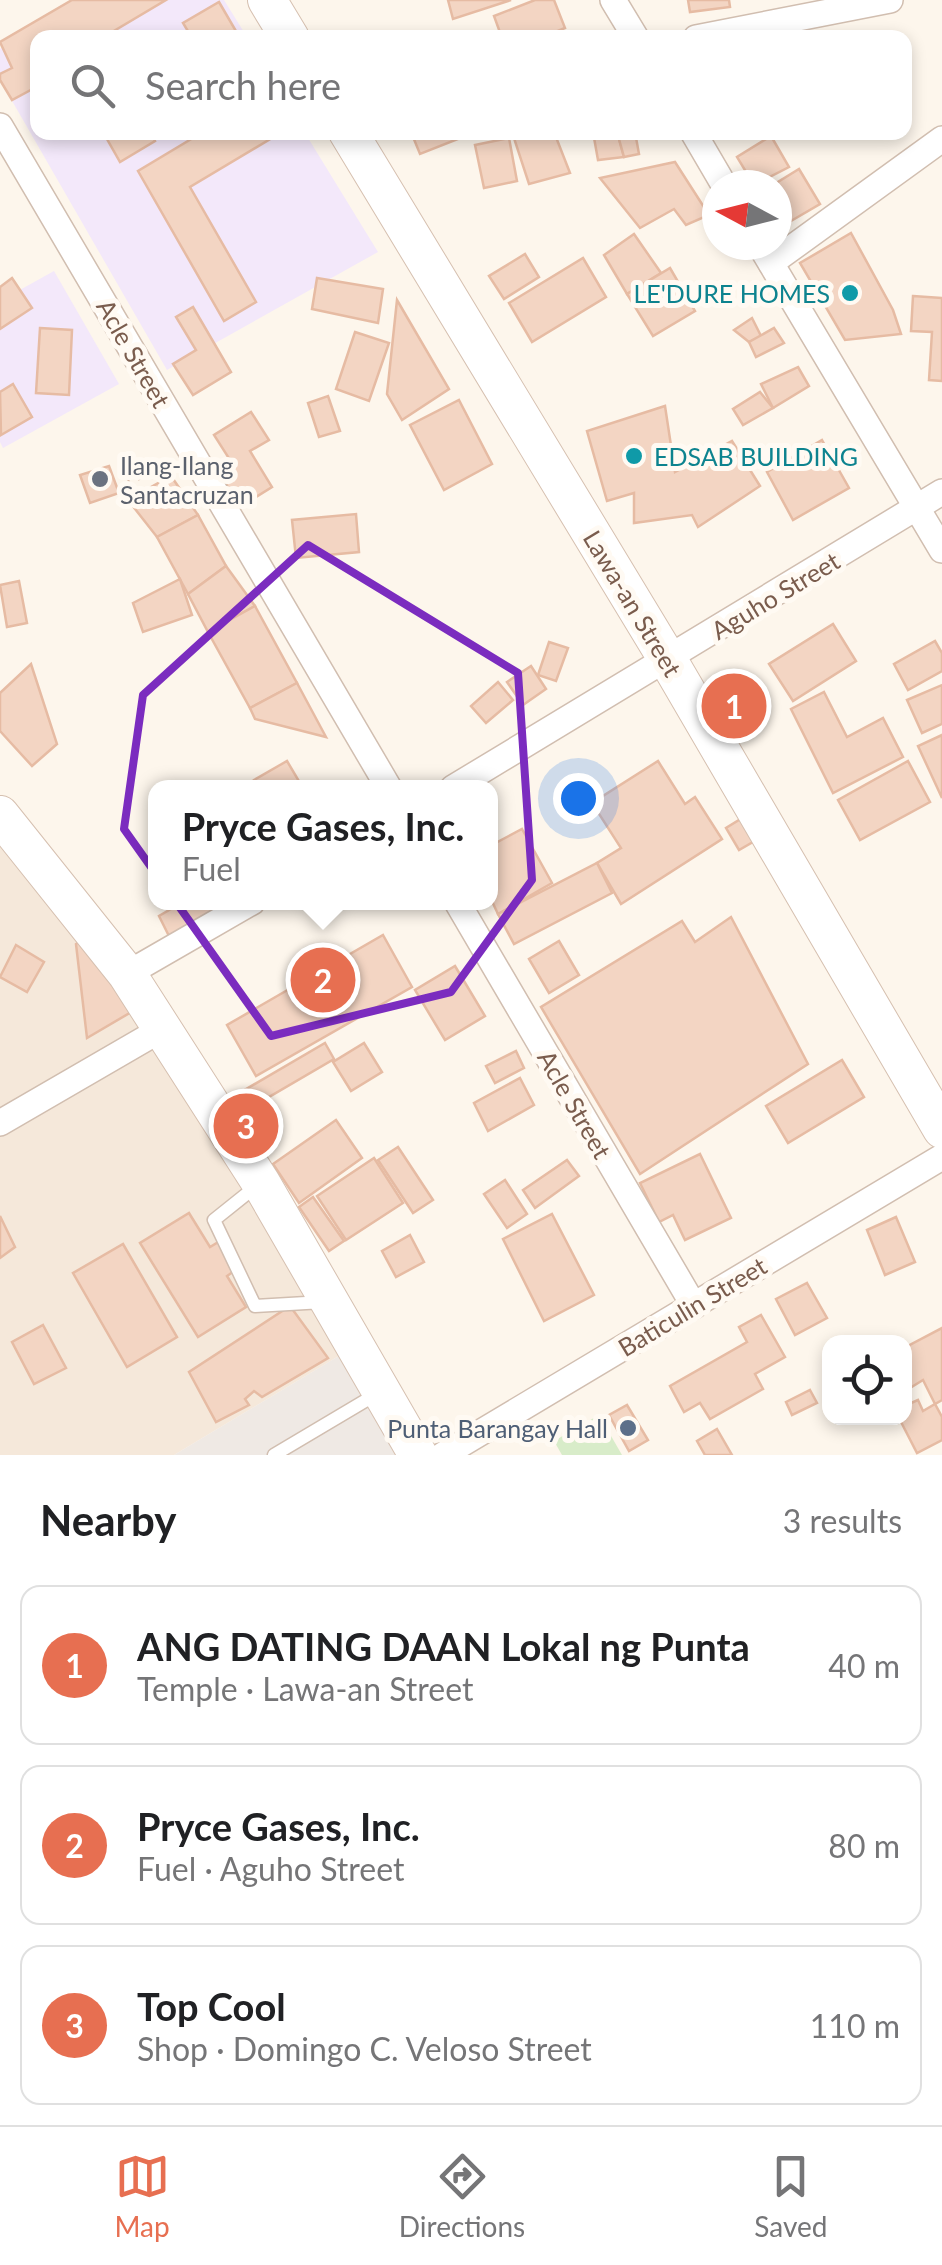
<!DOCTYPE html>
<html lang="en">
<head>
<meta charset="utf-8">
<style>
  body { margin:0; font-family:Lato,sans-serif; background:#f6f6f6; color:#202124 }
  .controls { position:absolute; right:30px; bottom:30px; display:grid; overflow:hidden; border-radius:20px; box-shadow:0 5px 15px #0003 }
  .controls button { width:90px; height:90px; display:grid; place-items:center; padding:0; border:0; border-bottom:2px solid #e0e0e0; background:#fff; color:#202124; font:50px sans-serif }
  .compass { position:absolute; left:702px; top:170px; width:90px; height:90px; border-radius:50%; background:#fff; box-shadow:0 5px 15px #0003; rotate:277deg }
  .you { position:absolute; left:578px; top:798px; width:35px; height:35px; margin:-25px; border:8px solid #fff; border-radius:50%; background:#1a73e8; box-shadow:0 0 0 15px #1a73e833 }
  .badge { display:grid; place-items:center; width:65px; height:65px; border-radius:50%; background:#e76f51; color:#fff; font-size:32px; font-weight:700 }
  .pin { position:absolute; translate:-50% -50%; border:5px solid #fff; box-shadow:0 2px 10px #0006 }
  .popup { position:absolute; left:148px; top:780px; width:350px; height:130px; box-sizing:border-box; display:grid; place-content:center; border-radius:20px; background:#fff; filter:drop-shadow(0 2px 8px #0005); font-size:32px; white-space:nowrap; color:#757577 }
  .popup b { font-size:38px; color:#202124 }
  .popup::after { content:''; position:absolute; left:50%; top:100%; margin-left:-20px; border:20px solid transparent; border-top-color:#fff }
  .list { margin:0; padding:0; list-style:none }
  h2 { display:flex; justify-content:space-between; align-items:center; height:130px; margin:0; padding:0 40px; font-size:42px }
  h2 small { font-size:32px; font-weight:400; color:#757577 }
  .list li { display:grid; grid-template-columns:65px 1fr auto; gap:30px; align-items:center; box-sizing:border-box; height:160px; margin:0 20px 20px; padding:0 20px; border:2px solid #e0e0e0; border-radius:20px }
  .list b { display:block; font-size:38px; white-space:nowrap }
  .list p { margin:0; font-size:32px; white-space:nowrap; color:#757577 }
  .list em { font-size:32px; font-style:normal; color:#757577 }
  .icon { flex:none; width:55px; height:55px; fill:none; stroke:currentColor; stroke-width:2; stroke-linecap:round; stroke-linejoin:round }
  .map { position:relative; flex:none; width:942px; height:1455px; overflow:hidden }
  .search { position:absolute; background:#fff; box-shadow:0 5px 15px #0003; left:30px; right:30px; top:30px; height:110px; display:flex; align-items:center; gap:25px; box-sizing:border-box; padding:0 35px; border-radius:20px; color:#757577; font-size:38px }
  .sheet { height:670px; background:#fff }
  nav { display:flex; justify-content:space-around; align-items:center; box-sizing:border-box; height:140px; border-top:2px solid #e0e0e0; background:#fff; font-size:28px; color:#757577 }
  nav a { display:grid; justify-items:center; gap:5px }
  nav .on { color:#e76f51 }
  .map>svg:first-child { display:block }
  .residential { fill:#f5e8da }
  .industrial { fill:#efe9e4 }
  .education { fill:#f3e8fa }
  .pitch { fill:#d8ecc9 }
  .building { fill:#f3d5c3; stroke:#e6bba3; stroke-width:2.5 }
  .lines { fill:none; stroke-linecap:round; stroke-linejoin:round }
  .lane-casing { stroke:#d1beb0; stroke-width:15 }
  .street-casing { stroke:#d1beb0; stroke-width:28 }
  .secondary-casing { stroke:#d6c0b0; stroke-width:40 }
  .path { stroke:#d9b8a5; stroke-width:5; stroke-dasharray:2.5 8; stroke-linecap:butt }
  .lane { stroke:#fff; stroke-width:12 }
  .street { stroke:#fff; stroke-width:25 }
  .secondary { stroke:#fff; stroke-width:38 }
  .marked { fill:none; stroke:#7b2cbf; stroke-width:8; stroke-linejoin:round }
  .culture-dot { fill:#0f9aa8; stroke:#fffaf3; stroke-width:4 }
  .worship-dot { fill:#6b7280; stroke:#fffaf3; stroke-width:4 }
  .service-dot { fill:#5c6f8a; stroke:#fffaf3; stroke-width:4 }
  .labels { text-anchor:middle; dominant-baseline:central; stroke-width:10; stroke-linejoin:round; paint-order:stroke }
  .culture-label { font-size:25px; fill:#0d838f; stroke:#fffaf3; text-anchor:end }
  .street-label { font-size:25px; fill:#7a5c4d; stroke:#fffaf3 }
  .worship-label { font-size:25px; fill:#5b616d; stroke:#fffaf3; text-anchor:start }
  .service-label { font-size:25px; fill:#4e5e75; stroke:#fffaf3; text-anchor:end }
</style>
</head>
<body>
<div class="map">
<svg width="942" height="1455" viewBox="0 0 942 1455">
  <rect width="100%" height="100%" fill="#fdf6ec"/>
  <path class="residential" d="M 0,804 L 347,1351 L 174,1455 L 0,1455 Z"/>
  <path class="industrial" d="M 347,1351 L 412,1455 L 174,1455 Z"/>
  <g class="education">
    <path d="M 75,0 L 224,0 L 247,37 L 38,38 L 38,132 L 305,133 L 378,252 L 167,370 L 0,80 L 0,49 Z"/>
    <path d="M 54,271 L 119,384 L 3,448 L 0,442 L 0,301 Z"/>
  </g>
  <path class="pitch" d="M 599,1415 L 622,1455 L 562,1455 L 554,1441 Z"/>
  <g class="building">
    <path d="M 72,0 L 166,0 L 102,38 L 38,38 L 38,86 L 12,100 L 0,80 L 0,74 L 12,68 L 0,42 Z"/>
    <path d="M 448,0 L 511,0 L 453,19 Z"/>
    <path d="M 535,0 L 554,0 L 565,28 L 541,38 L 502,38 L 494,16 Z"/>
    <path d="M 688,0 L 729,0 L 730,7 L 690,12 Z"/>
    <path d="M 219,2 L 240,38 L 192,38 L 183,23 Z"/>
    <path d="M 103,132 L 150,132 L 155,141 L 120,162 Z"/>
    <path d="M 203,132 L 282,132 L 190,187 L 256,302 L 224,321 L 138,171 Z"/>
    <path d="M 411,132 L 467,132 L 468,135 L 420,154 Z"/>
    <path d="M 512,132 L 554,132 L 570,173 L 529,184 Z"/>
    <path d="M 593,132 L 617,132 L 624,157 L 598,160 Z"/>
    <path d="M 617,132 L 635,132 L 639,154 L 624,157 Z"/>
    <path d="M 771,136 L 789,167 L 754,185 L 737,157 Z"/>
    <path d="M 509,138 L 517,181 L 484,188 L 475,145 Z"/>
    <path d="M 675,162 L 709,215 L 686,225 L 674,209 L 640,228 L 600,178 Z"/>
    <path d="M 799,169 L 820,204 L 779,228 L 777,185 L 773,185 Z"/>
    <path d="M 851,233 L 893,310 L 901,334 L 845,340 L 800,263 Z"/>
    <path d="M 634,234 L 661,273 L 627,294 L 604,255 Z"/>
    <path d="M 525,254 L 539,277 L 504,299 L 489,276 Z"/>
    <path d="M 583,258 L 606,297 L 532,342 L 509,303 Z"/>
    <path d="M 670,268 L 695,311 L 653,336 L 627,294 Z"/>
    <path d="M 12,278 L 32,308 L 0,329 L 0,287 Z"/>
    <path d="M 317,278 L 383,289 L 378,323 L 312,309 Z"/>
    <path d="M 913,296 L 942,298 L 942,381 L 929,380 L 932,332 L 911,331 Z"/>
    <path d="M 397,300 L 449,389 L 402,420 L 387,394 Z"/>
    <path d="M 193,307 L 231,372 L 193,395 L 173,364 L 196,350 L 176,317 Z"/>
    <path d="M 752,318 L 761,336 L 749,342 L 734,330 Z"/>
    <path d="M 40,328 L 72,330 L 69,395 L 36,393 Z"/>
    <path d="M 774,328 L 784,343 L 756,357 L 749,342 Z"/>
    <path d="M 355,332 L 389,343 L 369,401 L 336,389 Z"/>
    <path d="M 798,367 L 809,386 L 773,408 L 761,384 Z"/>
    <path d="M 13,384 L 32,417 L 1,435 L 0,392 Z"/>
    <path d="M 760,392 L 773,408 L 743,425 L 733,409 Z"/>
    <path d="M 328,396 L 340,431 L 319,437 L 308,403 Z"/>
    <path d="M 459,400 L 492,464 L 444,490 L 410,425 Z"/>
    <path d="M 665,406 L 675,472 L 732,441 L 760,486 L 698,527 L 692,515 L 634,523 L 634,493 L 607,501 L 587,431 Z"/>
    <path d="M 251,412 L 269,440 L 250,451 L 272,487 L 240,507 L 218,471 L 232,463 L 214,435 Z"/>
    <path d="M 822,440 L 849,488 L 793,520 L 767,472 Z"/>
    <path d="M 109,466 L 119,493 L 90,503 L 80,475 Z"/>
    <path d="M 171,476 L 198,515 L 157,537 L 128,500 Z"/>
    <path d="M 356,514 L 359,552 L 296,558 L 292,520 Z"/>
    <path d="M 198,515 L 226,566 L 188,594 L 157,537 Z"/>
    <path d="M 226,566 L 255,606 L 208,632 L 188,594 Z"/>
    <path d="M 180,579 L 192,615 L 143,632 L 133,603 Z"/>
    <path d="M 19,581 L 27,623 L 7,627 L 0,585 Z"/>
    <path d="M 255,606 L 297,683 L 250,708 L 208,632 Z"/>
    <path d="M 833,624 L 856,661 L 793,701 L 769,664 Z"/>
    <path d="M 935,641 L 942,653 L 942,671 L 908,690 L 894,664 Z"/>
    <path d="M 549,642 L 568,648 L 556,681 L 538,675 Z"/>
    <path d="M 31,664 L 57,744 L 32,766 L 0,731 L 0,693 Z"/>
    <path d="M 531,666 L 546,689 L 523,705 L 507,682 Z"/>
    <path d="M 498,682 L 513,700 L 486,723 L 471,706 Z"/>
    <path d="M 297,683 L 326,737 L 255,719 L 250,708 Z"/>
    <path d="M 942,685 L 942,724 L 922,733 L 907,700 Z"/>
    <path d="M 824,692 L 847,737 L 883,718 L 903,757 L 833,793 L 791,709 Z"/>
    <path d="M 942,735 L 942,798 L 918,746 Z"/>
    <path d="M 287,761 L 303,788 L 258,788 L 254,780 Z"/>
    <path d="M 658,761 L 685,804 L 695,797 L 722,839 L 621,904 L 597,863 L 621,848 L 592,803 Z"/>
    <path d="M 908,761 L 930,802 L 860,840 L 838,800 Z"/>
    <path d="M 752,812 L 765,835 L 739,850 L 726,828 Z"/>
    <path d="M 522,829 L 552,883 L 498,914 L 490,897 L 490,846 Z"/>
    <path d="M 597,863 L 612,893 L 514,944 L 498,914 Z"/>
    <path d="M 183,902 L 215,902 L 218,909 L 169,936 L 159,916 Z"/>
    <path d="M 731,917 L 808,1064 L 640,1174 L 541,1007 L 682,921 L 695,942 Z"/>
    <path d="M 89,935 L 133,1011 L 87,1038 L 76,944 Z"/>
    <path d="M 383,935 L 412,987 L 256,1076 L 227,1025 Z"/>
    <path d="M 559,941 L 579,975 L 549,993 L 529,959 Z"/>
    <path d="M 16,945 L 44,962 L 27,992 L 0,977 Z"/>
    <path d="M 455,966 L 485,1016 L 445,1040 L 415,990 Z"/>
    <path d="M 325,1043 L 334,1059 L 245,1111 L 236,1095 Z"/>
    <path d="M 364,1043 L 382,1072 L 351,1091 L 333,1062 Z"/>
    <path d="M 516,1051 L 524,1068 L 495,1083 L 486,1066 Z"/>
    <path d="M 842,1060 L 864,1097 L 788,1143 L 766,1106 Z"/>
    <path d="M 520,1078 L 534,1105 L 488,1131 L 474,1103 Z"/>
    <path d="M 336,1120 L 362,1158 L 299,1203 L 273,1164 Z"/>
    <path d="M 398,1147 L 433,1200 L 413,1213 L 378,1160 Z"/>
    <path d="M 700,1154 L 731,1218 L 685,1240 L 673,1215 L 659,1222 L 640,1183 Z"/>
    <path d="M 374,1158 L 403,1203 L 346,1240 L 317,1196 Z"/>
    <path d="M 567,1160 L 579,1176 L 535,1208 L 523,1190 Z"/>
    <path d="M 505,1180 L 527,1214 L 507,1228 L 484,1194 Z"/>
    <path d="M 313,1197 L 344,1241 L 329,1251 L 299,1207 Z"/>
    <path d="M 189,1213 L 210,1247 L 220,1241 L 237,1269 L 227,1276 L 246,1307 L 198,1337 L 140,1243 Z"/>
    <path d="M 552,1214 L 594,1295 L 544,1321 L 503,1239 Z"/>
    <path d="M 0,1216 L 15,1247 L 0,1258 Z"/>
    <path d="M 896,1217 L 915,1262 L 885,1275 L 867,1230 Z"/>
    <path d="M 410,1235 L 424,1262 L 396,1277 L 382,1251 Z"/>
    <path d="M 123,1244 L 177,1337 L 127,1367 L 73,1273 Z"/>
    <path d="M 807,1283 L 827,1318 L 795,1335 L 776,1299 Z"/>
    <path d="M 290,1306 L 328,1358 L 262,1397 L 254,1391 L 245,1399 L 249,1405 L 216,1422 L 189,1372 Z"/>
    <path d="M 761,1315 L 785,1357 L 755,1374 L 763,1389 L 710,1419 L 700,1403 L 684,1412 L 670,1386 L 747,1342 L 739,1327 Z"/>
    <path d="M 43,1325 L 66,1368 L 34,1384 L 12,1342 Z"/>
    <path d="M 942,1328 L 942,1400 L 935,1404 L 923,1380 L 910,1388 L 904,1377 L 904,1348 Z"/>
    <path d="M 810,1390 L 817,1403 L 792,1415 L 786,1402 Z"/>
    <path d="M 918,1400 L 923,1411 L 935,1404 L 942,1417 L 942,1440 L 917,1453 L 899,1418 L 904,1418 L 904,1406 Z"/>
    <path d="M 627,1405 L 648,1440 L 629,1451 L 609,1415 Z"/>
    <path d="M 717,1429 L 732,1455 L 705,1455 L 697,1441 Z"/>
  </g>
  <g class="lines">
    <defs>
      <g id="lane">
        <path d="M 259,1184 L 214,1220 L 255,1306 L 323,1302"/>
        <path d="M 274,1455 L 380,1392"/>
      </g>
      <g id="street">
        <path d="M 613,0 L 636,38"/>
        <path d="M 696,38 L 890,0"/>
        <path d="M 0,126 L 389,788"/>
        <path d="M 693,132 L 724,185"/>
        <path d="M 760,245 L 942,550"/>
        <path d="M 771,263 L 942,139"/>
        <path d="M 453,788 L 942,492"/>
        <path d="M 457,902 L 694,1306"/>
        <path d="M 127,974 L 252,902"/>
        <path d="M 0,1123 L 162,1029"/>
        <path d="M 443,1455 L 942,1157"/>
      </g>
      <g id="secondary">
        <path d="M 267,0 L 290,38"/>
        <path d="M 348,132 L 668,660 L 942,1129"/>
        <path d="M 0,815 L 127,974 L 261,1183 L 418,1455"/>
      </g>
    </defs>
    <use href="#lane" class="lane-casing"/>
    <use href="#street" class="street-casing"/>
    <use href="#secondary" class="secondary-casing"/>
    <path class="path" d="M 128,483 L 171,462"/>
    <use href="#lane" class="lane"/>
    <use href="#street" class="street"/>
    <use href="#secondary" class="secondary"/>
  </g>
  <path class="marked" d="M 308,545 L 518,673 L 532,880 L 451,992 L 271,1036 L 124,829 L 143,695 Z"/>
  <g class="culture-dot">
    <circle cx="850" cy="293" r="10"/>
    <circle cx="634" cy="456" r="10"/>
  </g>
  <circle class="worship-dot" cx="100" cy="479" r="10"/>
  <circle class="service-dot" cx="628" cy="1428" r="10"/>
  <g class="labels">
    <g class="culture-label">
      <text x="830" y="293">LE'DURE HOMES</text>
      <text x="654" y="456" text-anchor="start">EDSAB BUILDING</text>
    </g>
    <g class="street-label">
      <text transform="translate(134 353) rotate(60)">Acle Street</text>
      <text transform="translate(775 595) rotate(-31)">Aguho Street</text>
      <text transform="translate(633 603) rotate(59)">Lawa-an Street</text>
      <text transform="translate(575 1104) rotate(60)">Acle Street</text>
      <text transform="translate(692 1306) rotate(-31)">Baticulin Street</text>
    </g>
    <g class="worship-label">
      <text x="120" y="465">Ilang-Ilang<tspan x="120" dy="29">Santacruzan</tspan></text>
    </g>
    <g class="service-label">
      <text x="608" y="1428">Punta Barangay Hall</text>
    </g>
  </g>
</svg>
<div class="controls">
<button><svg class="icon" aria-label="locate" viewBox="0 0 24 24"><circle cx="12" cy="12" r="6"/><path d="M12 2v4M12 18v4M2 12h4M18 12h4"/></svg></button>
</div>
<svg class="compass" viewBox="-18 -18 36 36"><path d="M0-13l5 13h-10z" fill="#e53935"/><path d="M0 13l5-13h-10z" fill="#757577"/></svg>
<div class="you"></div>
<div class="pin badge" style="left:734px;top:706px">1</div>
<div class="pin badge" style="left:323px;top:980px">2</div>
<div class="popup"><b>Pryce Gases, Inc.</b>Fuel</div>
<div class="pin badge" style="left:246px;top:1126px">3</div>
<div class="search"><svg class="icon" aria-label="search" viewBox="0 0 24 24"><circle cx="10" cy="10" r="6"/><path d="M15 15l6 6"/></svg>Search here</div>
</div>
<section class="sheet">
<h2>Nearby<small>3 results</small></h2>
<ul class="list">
<li><span class="badge">1</span><div><b>ANG DATING DAAN Lokal ng Punta</b><p>Temple · Lawa-an Street</p></div><em>40 m</em></li>
<li><span class="badge">2</span><div><b>Pryce Gases, Inc.</b><p>Fuel · Aguho Street</p></div><em>80 m</em></li>
<li><span class="badge">3</span><div><b>Top Cool</b><p>Shop · Domingo C. Veloso Street</p></div><em>110 m</em></li>
</ul>
</section>
<nav>
<a class="on"><svg class="icon" aria-label="map" viewBox="0 0 24 24"><path d="M3 6l6-2 6 2 6-2v14l-6 2-6-2-6 2zM9 4v14M15 6v14"/></svg>Map</a>
<a><svg class="icon" aria-label="directions" viewBox="0 0 24 24"><path d="M12 3l9 9-9 9-9-9zM9 14v-3h6M13 9l2 2-2 2"/></svg>Directions</a>
<a><svg class="icon" aria-label="saved" viewBox="0 0 24 24"><path d="M7 4h10v16l-5-4-5 4z"/></svg>Saved</a>
</nav>
</body>
</html>
